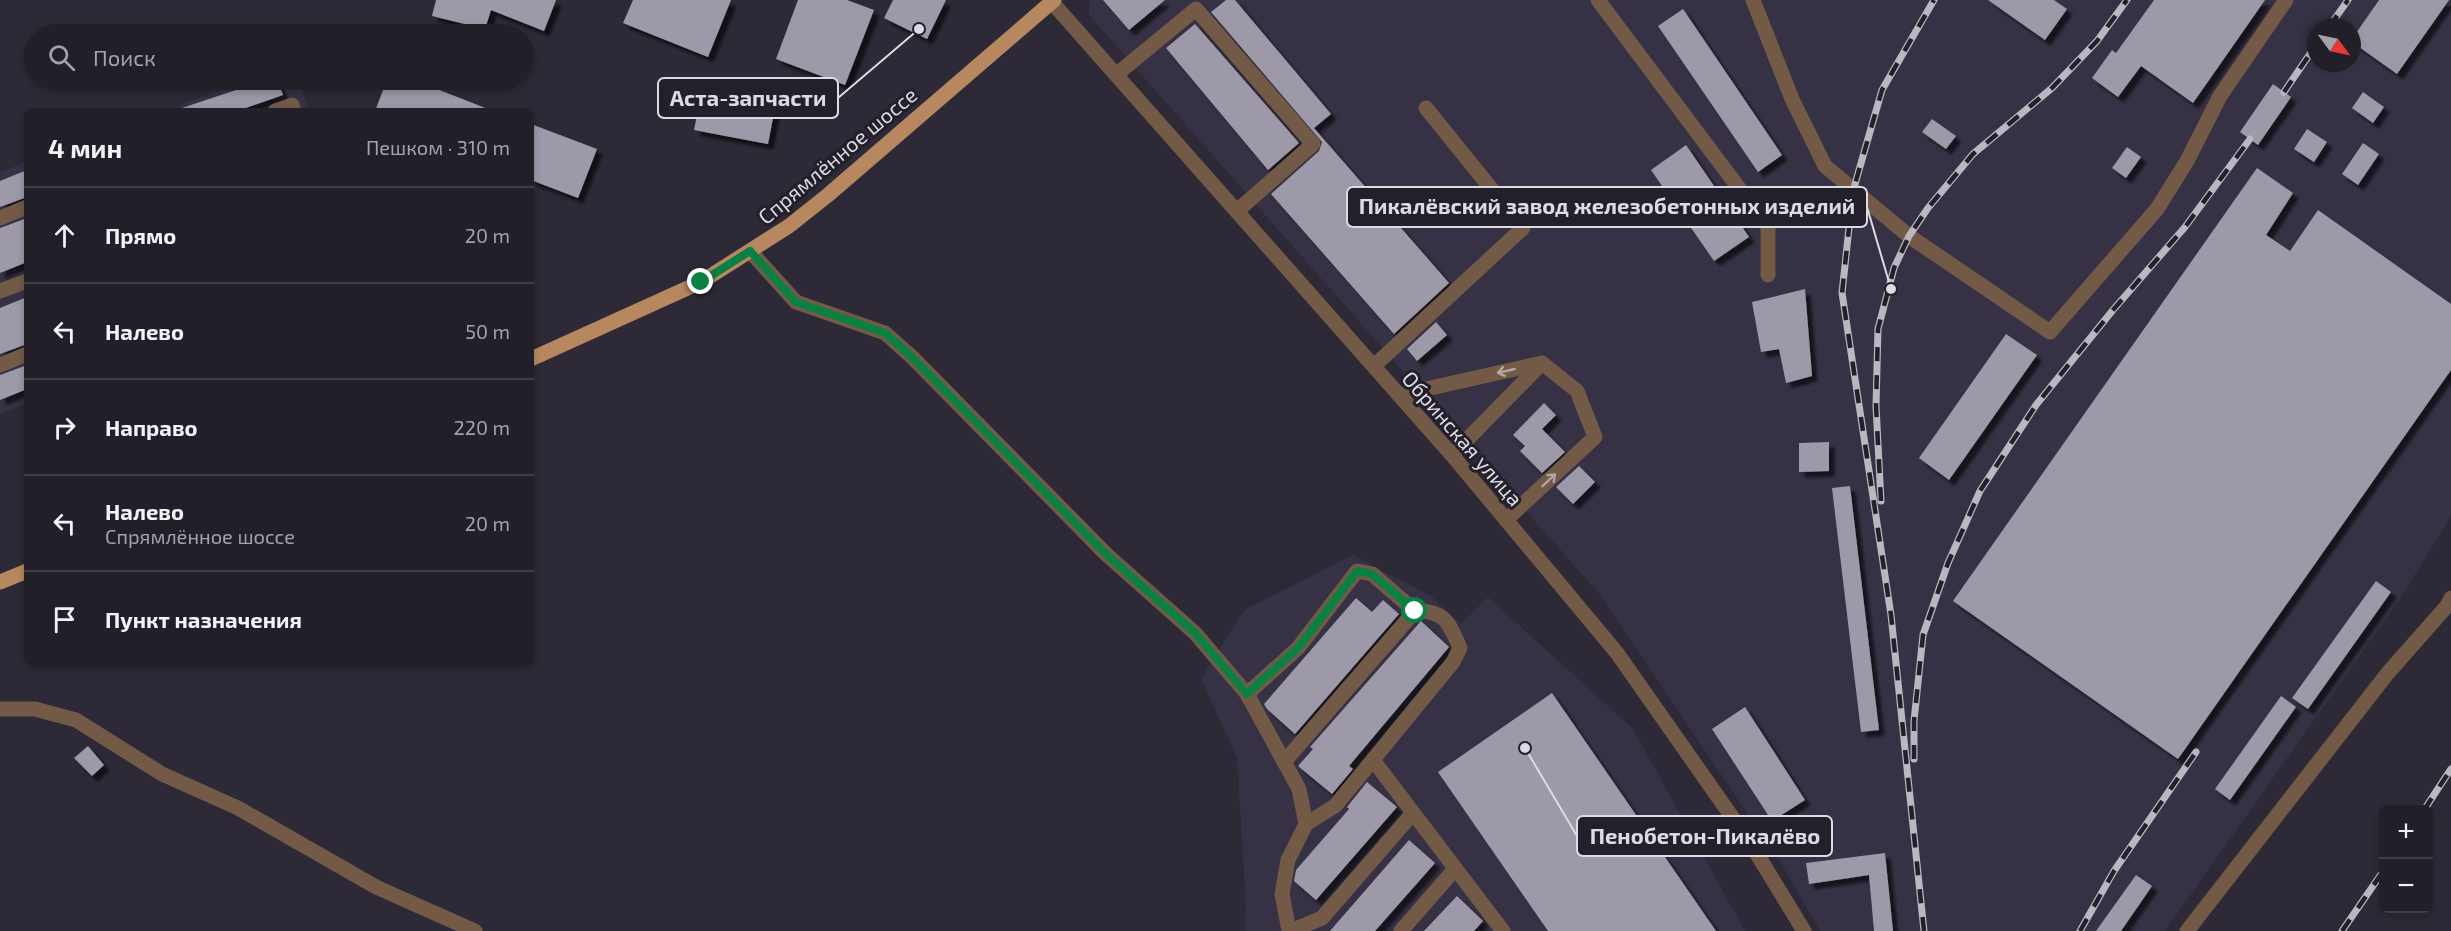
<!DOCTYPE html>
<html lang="ru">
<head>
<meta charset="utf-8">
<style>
  body { margin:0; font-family:"Exo 2",sans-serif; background:#2e2c34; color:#f1f3f6 }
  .controls { position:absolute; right:18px; bottom:18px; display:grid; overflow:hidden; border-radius:9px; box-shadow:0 3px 9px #0003 }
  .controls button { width:54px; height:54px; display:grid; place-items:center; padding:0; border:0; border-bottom:2px solid #3f3d45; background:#221f28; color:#f1f3f6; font:30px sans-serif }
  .compass { position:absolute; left:2307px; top:18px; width:54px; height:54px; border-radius:50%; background:#221f28; box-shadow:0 3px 9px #0003; rotate:123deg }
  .stop { position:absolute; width:18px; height:18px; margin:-14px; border:4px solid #0b8043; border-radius:50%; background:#fff }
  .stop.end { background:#0b8043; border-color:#fff; box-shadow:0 2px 6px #0008 }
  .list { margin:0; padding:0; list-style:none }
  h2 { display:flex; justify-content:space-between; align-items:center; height:78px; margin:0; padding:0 24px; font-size:26px }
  h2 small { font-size:20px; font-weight:400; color:#a2a2a8 }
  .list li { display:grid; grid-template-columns:39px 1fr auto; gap:18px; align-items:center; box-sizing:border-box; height:96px; padding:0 24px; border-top:2px solid #3f3d45 }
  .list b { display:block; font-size:22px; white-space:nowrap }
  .list p { margin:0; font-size:20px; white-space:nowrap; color:#a2a2a8 }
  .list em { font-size:20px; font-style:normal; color:#a2a2a8 }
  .icon { flex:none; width:33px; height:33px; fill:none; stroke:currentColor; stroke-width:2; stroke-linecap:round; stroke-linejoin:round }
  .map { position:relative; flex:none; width:2451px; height:931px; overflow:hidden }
  .search { position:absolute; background:#221f28; box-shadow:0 3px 9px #0003; left:24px; top:24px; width:510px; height:66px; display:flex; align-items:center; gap:15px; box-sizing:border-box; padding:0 21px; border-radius:33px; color:#a2a2a8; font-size:22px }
  .panel { position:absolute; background:#221f28; box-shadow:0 3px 9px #0003; left:24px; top:108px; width:510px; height:558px; border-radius:9px }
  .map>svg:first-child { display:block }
  .built { fill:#363144; fill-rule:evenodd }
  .building { fill:#9d99a9; filter:url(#shadow) }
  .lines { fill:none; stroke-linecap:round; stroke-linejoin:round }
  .minor { stroke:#725a47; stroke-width:15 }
  .major { stroke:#b7885f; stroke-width:15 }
  .rail-casing { stroke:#bab7c0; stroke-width:7 }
  .rail { stroke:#23202c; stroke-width:4.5; stroke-dasharray:14; stroke-linecap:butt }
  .oneway { stroke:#b2a7a4 }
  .route { stroke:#0b8043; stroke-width:8 }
  .labels { text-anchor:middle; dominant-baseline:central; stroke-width:6; stroke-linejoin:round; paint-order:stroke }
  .street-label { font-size:21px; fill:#dcdae2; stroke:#23202c }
  .leader { fill:none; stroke:#dcdae2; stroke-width:2 }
  .callout-dot { fill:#dcdae2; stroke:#23202c; stroke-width:2 }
  .callout { fill:#23202c; stroke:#dcdae2; stroke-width:2 }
  .callout-label { font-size:22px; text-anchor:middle; font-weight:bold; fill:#dcdae2 }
</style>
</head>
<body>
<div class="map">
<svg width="2451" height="931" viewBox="0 0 2451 931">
  <defs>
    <filter id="shadow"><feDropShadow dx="5.5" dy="5.5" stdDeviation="1.5" flood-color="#0009"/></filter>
  </defs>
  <rect width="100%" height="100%" fill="#2d2936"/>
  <g class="built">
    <path d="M 1090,0 L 2451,0 L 2451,516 L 2403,594 L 2165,931 L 1820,931 L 1782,865 L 1601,596 L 1089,15 ZM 2316,27 L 2352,27 L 2352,63 L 2316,63 Z"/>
    <path d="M 249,80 L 299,80 L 309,111 L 164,111 Z"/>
    <path d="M 27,162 L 27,403 L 0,414 L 0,172 Z"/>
    <path d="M 1353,555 L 1431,596 L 1461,624 L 1488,597 L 1633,729 L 1745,931 L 1245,931 L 1246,908 L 1237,757 L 1201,679 L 1244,610 Z"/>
  </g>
  <g class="building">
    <path d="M 436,0 L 556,0 L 544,31 L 491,10 L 485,29 L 432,16 Z"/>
    <path d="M 633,0 L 731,0 L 708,57 L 623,23 Z"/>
    <path d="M 798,0 L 847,0 L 874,10 L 845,85 L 776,59 Z"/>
    <path d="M 893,0 L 946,0 L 927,39 L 884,18 Z"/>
    <path d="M 1103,0 L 1165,0 L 1129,30 Z"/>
    <path d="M 1226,0 L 1235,0 L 1331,114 L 1314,128 L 1449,283 L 1394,334 L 1271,194 L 1319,151 L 1322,142 L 1211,12 Z"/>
    <path d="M 1988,0 L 2054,0 L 2067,9 L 2045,40 Z"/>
    <path d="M 2154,0 L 2265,0 L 2193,103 L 2141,66 L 2118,97 L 2092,78 L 2112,50 L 2116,53 Z"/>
    <path d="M 2379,0 L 2449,0 L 2397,74 L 2352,42 L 2352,39 Z"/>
    <path d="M 1683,9 L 1782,155 L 1758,172 L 1658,26 Z"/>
    <path d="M 1195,24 L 1299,143 L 1268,170 L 1166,48 Z"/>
    <path d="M 266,80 L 277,80 L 283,95 L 237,111 L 182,111 L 182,108 Z"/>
    <path d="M 387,80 L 414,80 L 493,111 L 375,111 Z"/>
    <path d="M 2273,84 L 2291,97 L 2258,145 L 2240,132 Z"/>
    <path d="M 2363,92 L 2384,107 L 2373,123 L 2352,108 Z"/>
    <path d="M 701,94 L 775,108 L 768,144 L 694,130 Z"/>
    <path d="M 1932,119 L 1956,136 L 1946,149 L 1922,132 Z"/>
    <path d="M 531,124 L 597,149 L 578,198 L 531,180 Z"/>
    <path d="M 2307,129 L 2327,142 L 2314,162 L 2294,149 Z"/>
    <path d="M 2363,143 L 2379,154 L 2358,185 L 2342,174 Z"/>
    <path d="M 1686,145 L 1749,237 L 1714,261 L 1651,170 Z"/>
    <path d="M 2127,147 L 2141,157 L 2126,178 L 2112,168 Z"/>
    <path d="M 2257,168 L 2293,193 L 2266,235 L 2290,251 L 2318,210 L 2451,304 L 2451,370 L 2178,759 L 1953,601 Z"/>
    <path d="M 27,170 L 27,197 L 0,207 L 0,181 Z"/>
    <path d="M 27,218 L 27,262 L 0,273 L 0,228 Z"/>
    <path d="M 1805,289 L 1812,376 L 1786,383 L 1779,349 L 1761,352 L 1752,302 Z"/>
    <path d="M 27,297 L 27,344 L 0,354 L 0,308 Z"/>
    <path d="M 1436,322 L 1447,335 L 1417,361 L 1407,349 Z"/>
    <path d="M 2006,334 L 2037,355 L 1949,480 L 1919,458 Z"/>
    <path d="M 27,365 L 27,389 L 0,400 L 0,375 Z"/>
    <path d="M 1544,403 L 1556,415 L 1542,429 L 1565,452 L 1542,473 L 1520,451 L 1525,446 L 1513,435 Z"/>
    <path d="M 1829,442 L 1829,471 L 1799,472 L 1799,443 Z"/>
    <path d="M 1579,466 L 1595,482 L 1573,504 L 1556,487 Z"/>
    <path d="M 1850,486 L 1879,730 L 1861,732 L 1832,488 Z"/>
    <path d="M 2376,581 L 2391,592 L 2308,709 L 2292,698 Z"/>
    <path d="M 1356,598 L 1372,612 L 1383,600 L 1399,614 L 1295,734 L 1267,709 L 1264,704 Z"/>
    <path d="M 1421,621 L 1449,647 L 1349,766 L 1353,769 L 1332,794 L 1298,766 L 1313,749 L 1310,747 Z"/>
    <path d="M 1552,693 L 1716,931 L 1548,931 L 1438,772 Z"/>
    <path d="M 2281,696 L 2296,707 L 2230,800 L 2215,789 Z"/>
    <path d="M 1745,707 L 1805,800 L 1772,821 L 1712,729 Z"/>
    <path d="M 88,746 L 104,765 L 92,776 L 74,758 Z"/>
    <path d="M 1367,782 L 1397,807 L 1316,900 L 1294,881 L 1296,870 L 1349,809 L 1347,807 Z"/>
    <path d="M 1409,840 L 1435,863 L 1375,931 L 1330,931 Z"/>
    <path d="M 1885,853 L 1893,931 L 1874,931 L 1869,875 L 1809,884 L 1806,863 Z"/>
    <path d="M 2136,875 L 2152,886 L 2121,931 L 2096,931 Z"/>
    <path d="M 1457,896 L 1483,921 L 1474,931 L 1424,931 Z"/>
  </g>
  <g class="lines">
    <g class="minor">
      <path d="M 1050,0 L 1452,455 L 1617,653 L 1751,844 L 1804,931"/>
      <path d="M 1598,0 L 1768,227 L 1768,275"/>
      <path d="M 1753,0 L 1792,99 L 1825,166 L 1909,236 L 2050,332 L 2157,209 L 2187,161 L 2220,96 L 2286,0"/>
      <path d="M 1117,74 L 1196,9 L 1313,144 L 1237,211"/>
      <path d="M 275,111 L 292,105 L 294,111"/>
      <path d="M 0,218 L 27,207"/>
      <path d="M 750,251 L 796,302 L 885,333 L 912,357 L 1106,554 L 1195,633 L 1247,694 L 1299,789 L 1306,824 L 1288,860 L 1282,894 L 1289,931"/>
      <path d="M 0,291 L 27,281"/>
      <path d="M 0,365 L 27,354"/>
      <path d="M 1374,366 L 1523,228 L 1426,108"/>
      <path d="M 1399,395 L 1542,363 L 1577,391 L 1595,437 L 1506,520"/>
      <path d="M 1452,455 L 1542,363"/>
      <path d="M 1247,694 L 1298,648 L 1357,571 L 1372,574 L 1415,611 C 1445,610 1449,623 1460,648 L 1453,662 L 1335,806 L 1306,824"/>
      <path d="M 0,709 L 35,709 L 76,720 L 162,774 L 238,808 L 376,887 L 475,931"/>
      <path d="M 1373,760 L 1503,931"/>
      <path d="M 1284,762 L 1415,611"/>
      <path d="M 1291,931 L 1322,918 L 1413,813"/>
      <path d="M 1401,931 L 1455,869"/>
      <path d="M 2187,931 L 2387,674 L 2447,606 L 2451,598"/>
    </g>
    <g class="major">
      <path d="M 531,359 L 701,282 L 789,226 L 828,195 L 1054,0"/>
      <path d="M 0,582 L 27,571"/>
    </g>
    <defs>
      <g id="rail">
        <path d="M 2329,27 L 2348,0"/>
        <path d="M 2284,92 L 2316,45"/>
        <path d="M 1881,501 L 1876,406 L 1878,329 L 1894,268 L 1909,236 L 1928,208 L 1973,154 L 2052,88 L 2097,41 L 2127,0"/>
        <path d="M 1914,759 L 1914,721 L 1923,635 L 1948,563 L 1980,491 L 2036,405 L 2113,310 L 2185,227 L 2250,139"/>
        <path d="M 2424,810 L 2451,769"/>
        <path d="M 1924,931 L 1891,615 L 1842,293 L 1853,191 L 1882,90 L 1934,0"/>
        <path d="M 2080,931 L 2114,871 L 2196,752"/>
        <path d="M 2342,931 L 2384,870"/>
      </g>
    </defs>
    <use href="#rail" class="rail-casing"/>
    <use href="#rail" class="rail"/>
  </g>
  <defs><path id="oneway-shaft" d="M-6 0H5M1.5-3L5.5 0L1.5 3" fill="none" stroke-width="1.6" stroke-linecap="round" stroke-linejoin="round" transform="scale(1.5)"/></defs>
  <g class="oneway">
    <use href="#oneway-shaft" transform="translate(1506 371) rotate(167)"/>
    <use href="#oneway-shaft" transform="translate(1549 480) rotate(-43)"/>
  </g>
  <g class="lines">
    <path class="route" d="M 701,282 L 750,251 L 796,302 L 885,333 L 912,357 L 1106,554 L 1195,633 L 1247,694 L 1298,648 L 1357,571 L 1372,574 L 1415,611"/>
  </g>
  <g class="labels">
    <g class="street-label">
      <text transform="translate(837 155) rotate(-40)">Спрямлённое шоссе</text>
      <text transform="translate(1463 438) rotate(49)">Обринская улица</text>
    </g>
  </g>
  <path class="leader" d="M919 29L838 98M1891 289L1867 207M1525 748L1577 836"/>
  <g class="callout-dot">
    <circle cx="919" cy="29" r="6"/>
    <circle cx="1891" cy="289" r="6"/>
    <circle cx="1525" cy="748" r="6"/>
  </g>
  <g class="callout">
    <rect x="658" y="78" width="180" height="40" rx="6"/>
    <rect x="1347" y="187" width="520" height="40" rx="6"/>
    <rect x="1577" y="816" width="255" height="40" rx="6"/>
  </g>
  <g class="callout-label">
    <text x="748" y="106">Аста-запчасти</text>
    <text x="1607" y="214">Пикалёвский завод железобетонных изделий</text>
    <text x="1705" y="844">Пенобетон-Пикалёво</text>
  </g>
</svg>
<div class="controls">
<button>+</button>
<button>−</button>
</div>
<svg class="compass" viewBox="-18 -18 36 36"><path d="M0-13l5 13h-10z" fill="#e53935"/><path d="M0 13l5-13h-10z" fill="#a2a2a8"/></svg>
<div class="stop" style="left:1415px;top:611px"></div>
<div class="stop end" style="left:701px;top:282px"></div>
<div class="search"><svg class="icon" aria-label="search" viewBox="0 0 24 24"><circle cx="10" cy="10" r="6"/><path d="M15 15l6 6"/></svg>Поиск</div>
<section class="panel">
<h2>4 мин<small>Пешком · 310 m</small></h2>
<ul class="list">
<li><svg class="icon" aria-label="ahead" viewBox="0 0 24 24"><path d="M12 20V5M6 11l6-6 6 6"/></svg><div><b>Прямо</b></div><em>20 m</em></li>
<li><svg class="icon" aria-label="left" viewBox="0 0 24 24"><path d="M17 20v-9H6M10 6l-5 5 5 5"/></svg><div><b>Налево</b></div><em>50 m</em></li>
<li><svg class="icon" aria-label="right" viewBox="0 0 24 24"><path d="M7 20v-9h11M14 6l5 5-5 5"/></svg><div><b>Направо</b></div><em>220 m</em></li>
<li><svg class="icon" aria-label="left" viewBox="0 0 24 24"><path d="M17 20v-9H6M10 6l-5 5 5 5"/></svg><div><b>Налево</b><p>Спрямлённое шоссе</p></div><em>20 m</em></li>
<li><svg class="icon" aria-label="arrive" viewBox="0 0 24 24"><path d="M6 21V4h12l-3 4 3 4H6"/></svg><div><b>Пункт назначения</b></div></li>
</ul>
</section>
</div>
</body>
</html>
